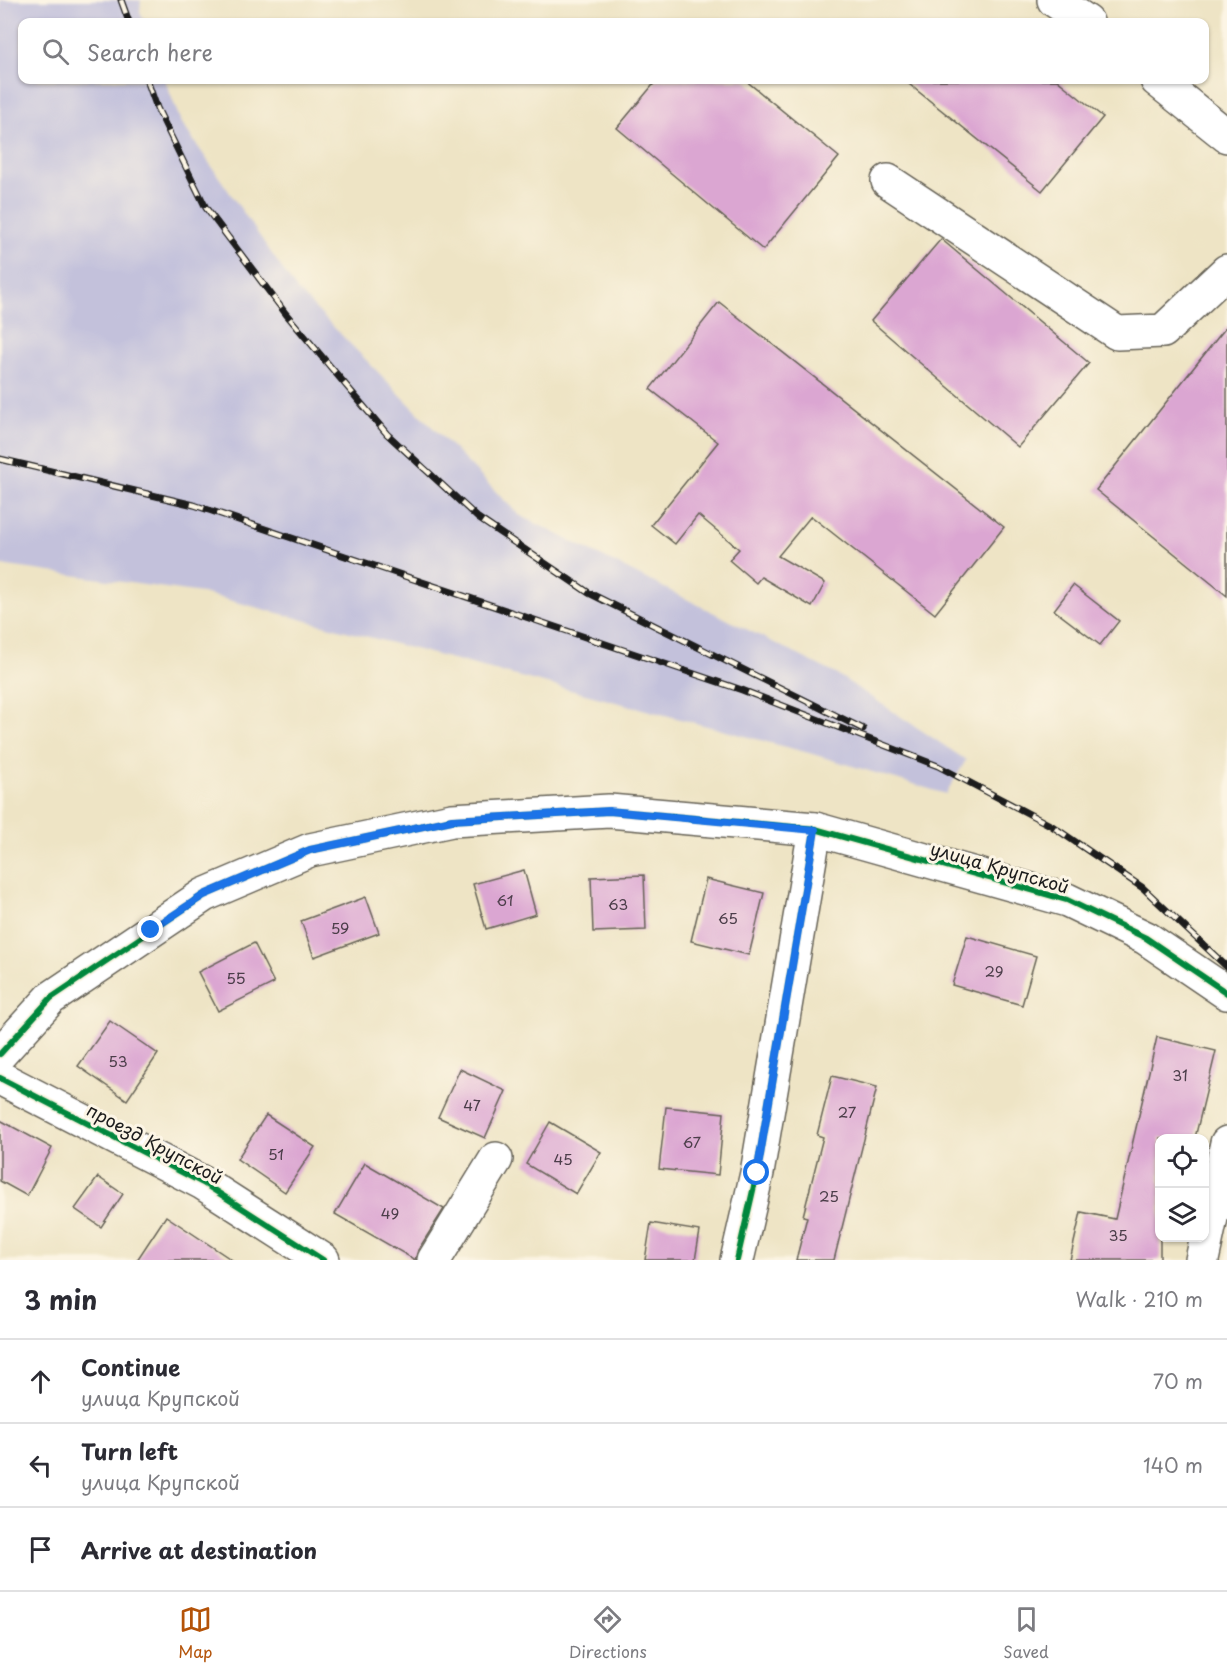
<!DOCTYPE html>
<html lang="en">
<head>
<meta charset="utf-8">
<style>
  body { margin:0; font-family:"Playpen Sans",sans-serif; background:#f2f2f3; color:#2b2b33 }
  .controls { position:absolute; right:18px; bottom:18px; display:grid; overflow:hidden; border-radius:12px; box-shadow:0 2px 4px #0004 }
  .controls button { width:54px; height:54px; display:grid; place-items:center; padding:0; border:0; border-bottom:2px solid #e1e1e2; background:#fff; color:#2b2b33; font:30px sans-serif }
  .stop { position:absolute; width:18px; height:18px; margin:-14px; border:4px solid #1a73e8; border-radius:50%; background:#fff }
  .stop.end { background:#1a73e8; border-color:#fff; box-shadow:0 2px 6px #0008 }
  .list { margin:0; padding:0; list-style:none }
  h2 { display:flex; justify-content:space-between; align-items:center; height:78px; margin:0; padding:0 24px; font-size:26px }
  h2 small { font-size:20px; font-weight:400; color:#7c7c81 }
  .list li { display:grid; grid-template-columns:39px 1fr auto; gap:18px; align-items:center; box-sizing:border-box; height:84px; padding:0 24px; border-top:2px solid #e1e1e2 }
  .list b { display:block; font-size:22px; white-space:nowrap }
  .list p { margin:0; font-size:20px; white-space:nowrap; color:#7c7c81 }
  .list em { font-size:20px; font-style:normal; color:#7c7c81 }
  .icon { flex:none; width:33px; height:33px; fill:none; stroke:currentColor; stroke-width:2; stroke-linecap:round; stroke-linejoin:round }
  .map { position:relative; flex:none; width:1227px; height:1260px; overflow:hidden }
  .search { position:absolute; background:#fff; box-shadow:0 2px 4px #0004; left:18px; right:18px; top:18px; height:66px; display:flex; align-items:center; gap:15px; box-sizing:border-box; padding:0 21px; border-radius:12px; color:#7c7c81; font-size:22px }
  .sheet { height:330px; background:#fff }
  nav { display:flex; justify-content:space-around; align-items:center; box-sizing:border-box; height:84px; border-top:2px solid #e1e1e2; background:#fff; font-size:16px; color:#7c7c81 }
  nav a { display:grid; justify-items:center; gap:3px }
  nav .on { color:#b45309 }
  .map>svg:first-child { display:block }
  .industrial { fill:#c3c1db }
  .building { fill:#dba6d2 }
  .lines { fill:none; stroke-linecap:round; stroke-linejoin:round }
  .minor-casing { stroke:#666257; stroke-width:36 }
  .minor { stroke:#fff; stroke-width:33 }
  .rail-casing { stroke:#1c1c1c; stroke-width:7 }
  .rail { stroke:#fcf5e5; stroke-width:4.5; stroke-dasharray:14; stroke-linecap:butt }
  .cycleway-casing { stroke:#fcf5e5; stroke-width:10 }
  .cycleway { stroke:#00873e; stroke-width:6 }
  .route { stroke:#1a73e8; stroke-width:8 }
  .labels { text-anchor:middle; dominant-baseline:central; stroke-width:6; stroke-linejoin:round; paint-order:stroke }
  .number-label { font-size:15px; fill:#4c3e4a }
  .street-label { font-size:18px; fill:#1c1c1c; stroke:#fcf5e5 }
</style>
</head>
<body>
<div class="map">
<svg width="1227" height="1260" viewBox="0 0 1227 1260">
  <rect width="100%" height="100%" fill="#fcf5e5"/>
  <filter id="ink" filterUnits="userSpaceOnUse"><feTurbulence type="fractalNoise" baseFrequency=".0167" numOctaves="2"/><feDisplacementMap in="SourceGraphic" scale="12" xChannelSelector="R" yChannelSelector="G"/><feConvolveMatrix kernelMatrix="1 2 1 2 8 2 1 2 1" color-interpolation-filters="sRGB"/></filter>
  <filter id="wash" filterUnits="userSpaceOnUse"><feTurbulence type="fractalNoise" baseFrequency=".008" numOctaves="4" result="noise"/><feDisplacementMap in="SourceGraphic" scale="24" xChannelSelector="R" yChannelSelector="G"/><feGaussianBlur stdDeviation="1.35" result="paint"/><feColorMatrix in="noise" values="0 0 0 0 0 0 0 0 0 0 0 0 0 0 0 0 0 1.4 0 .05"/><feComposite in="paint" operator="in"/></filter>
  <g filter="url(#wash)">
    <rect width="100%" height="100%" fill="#eee4c5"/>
    <path class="industrial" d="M 0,0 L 141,0 L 140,11 L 144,22 L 22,22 L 22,80 L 165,80 L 181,122 L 296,289 L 519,515 L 838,675 L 966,760 L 946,794 L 809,753 L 202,593 L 0,565 Z"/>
    <g id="blocks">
      <g class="building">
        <path d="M 657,80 L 745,80 L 839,157 L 763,250 L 617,128 Z"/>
        <path d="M 904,80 L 1057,80 L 1103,117 L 1042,191 Z"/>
        <path d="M 941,239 L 1089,363 L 1018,447 L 871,321 Z"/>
        <path d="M 719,302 L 1004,527 L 935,614 L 811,516 L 778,556 L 825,583 L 812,607 L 761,577 L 756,583 L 729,560 L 739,549 L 698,515 L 675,544 L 651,525 L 718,442 L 650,389 Z"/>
        <path d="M 1227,326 L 1227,596 L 1096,490 Z"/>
        <path d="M 1073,585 L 1119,621 L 1100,645 L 1054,610 Z"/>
        <path d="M 524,870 L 536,914 L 486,929 L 473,884 Z"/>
        <path d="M 644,875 L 646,930 L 593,932 L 591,877 Z"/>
        <path d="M 706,879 L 764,893 L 749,955 L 691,941 Z"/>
        <path d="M 366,897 L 379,933 L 314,957 L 301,921 Z"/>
        <path d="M 967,936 L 1036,956 L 1022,1005 L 952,985 Z"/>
        <path d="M 254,943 L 274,983 L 218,1011 L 198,972 Z"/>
        <path d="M 110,1021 L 158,1054 L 127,1100 L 78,1066 Z"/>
        <path d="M 1157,1037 L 1216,1051 L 1195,1138 L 1160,1138 L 1160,1260 L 1070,1260 L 1081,1212 L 1115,1219 Z"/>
        <path d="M 460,1069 L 506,1091 L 485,1138 L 438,1117 Z"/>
        <path d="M 832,1076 L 877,1087 L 834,1260 L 796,1260 L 807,1217 L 803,1216 L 823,1137 L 817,1135 Z"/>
        <path d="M 666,1107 L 724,1113 L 718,1175 L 659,1169 Z"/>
        <path d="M 266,1115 L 315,1147 L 285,1192 L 237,1159 Z"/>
        <path d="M 0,1120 L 52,1148 L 27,1196 L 0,1181 Z"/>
        <path d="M 550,1122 L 601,1152 L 576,1194 L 526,1164 Z"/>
        <path d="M 365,1163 L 444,1209 L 418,1250 L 415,1260 L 335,1214 Z"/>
        <path d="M 98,1177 L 123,1194 L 101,1227 L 75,1209 Z"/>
        <path d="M 166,1216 L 232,1260 L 137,1260 Z"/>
        <path d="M 651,1223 L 700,1231 L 695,1260 L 645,1260 Z"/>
      </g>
    </g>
  </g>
  <g filter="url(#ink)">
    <use href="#blocks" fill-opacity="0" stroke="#666257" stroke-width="1.5"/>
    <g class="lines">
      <defs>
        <g id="minor">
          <path d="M 1054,0 L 1087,22"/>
          <path d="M 1157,80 L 1227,136"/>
          <path d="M 888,181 L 1117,333 L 1163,331 L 1227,271"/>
          <path d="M 0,1054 L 51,998 L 204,895 L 310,850 L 452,820 L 609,811 L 815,829 L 1067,900 L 1146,938 L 1227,993"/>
          <path d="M 0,1078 L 203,1183 L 323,1260"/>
          <path d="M 434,1260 L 496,1159"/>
          <path d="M 737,1260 L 757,1173 L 815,829"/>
          <path d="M 1202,1260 L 1227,1143"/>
        </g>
      </defs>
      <use href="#minor" class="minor-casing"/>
      <use href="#minor" class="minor"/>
      <defs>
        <g id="rail">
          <path d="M 121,0 L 129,22"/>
          <path d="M 147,80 L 157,108 L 206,208 L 286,314 L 387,434 L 478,518 L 589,593 L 863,729"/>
          <path d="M 0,459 L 194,505 L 742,690 L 938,766 L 1052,826 L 1143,888 L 1227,967"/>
        </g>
      </defs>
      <use href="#rail" class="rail-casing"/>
      <use href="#rail" class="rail"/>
      <defs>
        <g id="cycleway">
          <path d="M 0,1054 L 51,998 L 204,895 L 310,850 L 452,820 L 609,811 L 815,829 L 1067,900 L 1146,938 L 1227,993"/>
          <path d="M 0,1078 L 203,1183 L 323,1260"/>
          <path d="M 737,1260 L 757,1173 L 815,829"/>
        </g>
      </defs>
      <use href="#cycleway" class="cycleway-casing"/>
      <use href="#cycleway" class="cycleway"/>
    </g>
  </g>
  <g class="lines" filter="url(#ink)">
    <path class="route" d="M 151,930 L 204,895 L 310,850 L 452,820 L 609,811 L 815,830 L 757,1173"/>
  </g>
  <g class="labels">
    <g class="number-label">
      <text x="505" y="899">61</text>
      <text x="618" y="903">63</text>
      <text x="728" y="917">65</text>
      <text x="340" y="927">59</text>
      <text x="994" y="970">29</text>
      <text x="236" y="977">55</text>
      <text x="118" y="1060">53</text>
      <text x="1180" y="1074">31</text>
      <text x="472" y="1104">47</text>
      <text x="847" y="1111">27</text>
      <text x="692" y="1141">67</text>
      <text x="276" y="1153">51</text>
      <text x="563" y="1158">45</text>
      <text x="829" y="1195">25</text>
      <text x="390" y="1212">49</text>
      <text x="1118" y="1234">35</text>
    </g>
    <g class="street-label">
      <text transform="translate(1000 867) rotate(16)">улица Крупской</text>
      <text transform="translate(155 1143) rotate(28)">проезд Крупской</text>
    </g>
  </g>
</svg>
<div class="controls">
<button><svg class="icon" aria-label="locate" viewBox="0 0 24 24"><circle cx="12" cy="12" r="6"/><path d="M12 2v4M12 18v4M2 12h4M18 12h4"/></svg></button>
<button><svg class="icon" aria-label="layers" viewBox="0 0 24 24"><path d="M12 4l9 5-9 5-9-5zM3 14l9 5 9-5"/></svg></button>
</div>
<div class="stop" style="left:757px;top:1173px"></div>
<div class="stop end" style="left:151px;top:930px"></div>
<div class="search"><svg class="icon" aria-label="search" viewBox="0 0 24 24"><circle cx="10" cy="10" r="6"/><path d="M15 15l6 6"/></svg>Search here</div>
</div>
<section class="sheet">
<h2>3 min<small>Walk · 210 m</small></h2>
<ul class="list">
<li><svg class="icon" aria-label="ahead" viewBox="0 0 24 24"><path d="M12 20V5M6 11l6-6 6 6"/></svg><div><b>Continue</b><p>улица Крупской</p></div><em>70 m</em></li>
<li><svg class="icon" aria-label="left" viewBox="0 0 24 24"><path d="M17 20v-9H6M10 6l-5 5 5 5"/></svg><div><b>Turn left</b><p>улица Крупской</p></div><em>140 m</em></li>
<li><svg class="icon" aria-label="arrive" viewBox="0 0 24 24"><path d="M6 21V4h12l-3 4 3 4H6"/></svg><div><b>Arrive at destination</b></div></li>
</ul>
</section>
<nav>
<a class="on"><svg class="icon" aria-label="map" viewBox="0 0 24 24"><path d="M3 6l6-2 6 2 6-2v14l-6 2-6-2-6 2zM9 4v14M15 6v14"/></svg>Map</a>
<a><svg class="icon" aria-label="directions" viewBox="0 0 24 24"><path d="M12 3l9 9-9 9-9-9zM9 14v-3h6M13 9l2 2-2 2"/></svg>Directions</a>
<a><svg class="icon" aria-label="saved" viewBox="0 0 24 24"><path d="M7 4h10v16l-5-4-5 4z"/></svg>Saved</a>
</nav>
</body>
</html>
